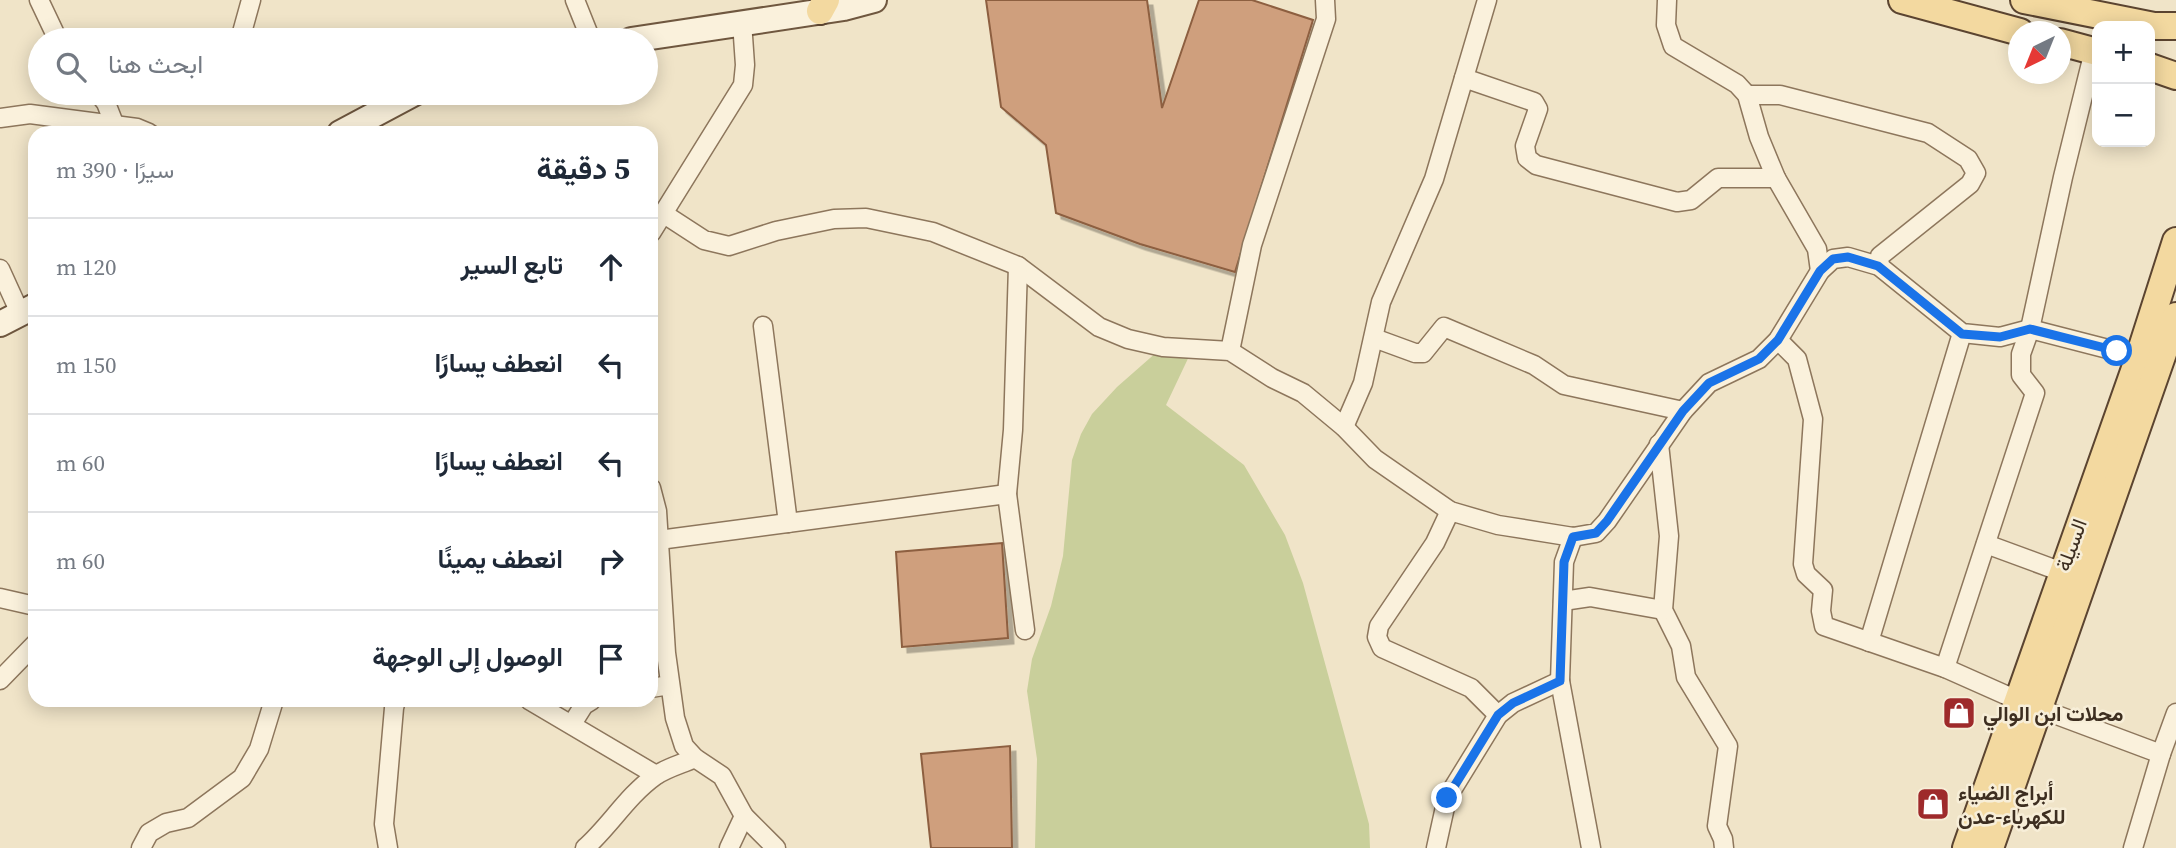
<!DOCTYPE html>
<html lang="ar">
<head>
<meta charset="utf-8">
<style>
  body { margin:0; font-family:"Source Serif 4",Vazirmatn,serif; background:#f2f2f3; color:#1f2937; direction:rtl }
  .controls { position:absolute; right:21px; top:21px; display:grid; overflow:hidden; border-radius:14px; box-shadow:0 4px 18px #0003 }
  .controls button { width:63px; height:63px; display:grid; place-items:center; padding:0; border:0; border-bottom:2px solid #e0e1e3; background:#fff; color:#1f2937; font:35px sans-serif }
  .compass { position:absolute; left:2008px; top:21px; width:63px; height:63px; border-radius:50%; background:#fff; box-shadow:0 4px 18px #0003; rotate:223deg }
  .stop { position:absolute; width:21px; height:21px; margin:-16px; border:5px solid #1a73e8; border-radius:50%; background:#fff }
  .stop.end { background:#1a73e8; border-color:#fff; box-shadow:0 2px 7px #0008 }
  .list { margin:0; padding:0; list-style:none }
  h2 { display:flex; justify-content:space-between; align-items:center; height:91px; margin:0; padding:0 28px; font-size:30px }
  h2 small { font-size:23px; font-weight:400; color:#747a83 }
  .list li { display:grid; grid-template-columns:46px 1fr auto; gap:21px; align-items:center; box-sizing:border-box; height:98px; padding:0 28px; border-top:2px solid #e0e1e3 }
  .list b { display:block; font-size:26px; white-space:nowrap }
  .list em { font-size:23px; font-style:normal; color:#747a83 }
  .icon { flex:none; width:38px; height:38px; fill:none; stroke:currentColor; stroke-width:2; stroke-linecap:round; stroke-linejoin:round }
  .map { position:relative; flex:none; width:2176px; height:848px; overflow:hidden; direction:ltr }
  .search { position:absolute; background:#fff; box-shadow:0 4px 18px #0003; left:28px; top:28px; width:630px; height:77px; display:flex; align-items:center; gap:18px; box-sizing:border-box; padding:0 24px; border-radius:38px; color:#747a83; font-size:26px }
  .panel { position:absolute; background:#fff; box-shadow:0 4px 18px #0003; left:28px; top:126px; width:630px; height:581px; border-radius:21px; direction:rtl }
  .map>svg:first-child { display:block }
  .green { fill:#c9cf9b }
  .building { fill:#cf9f7d; stroke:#8d5f41; stroke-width:2; filter:url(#shadow) }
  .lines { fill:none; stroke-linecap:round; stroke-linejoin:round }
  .street-casing { stroke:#8d765c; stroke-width:21 }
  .secondary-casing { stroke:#6f573f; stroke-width:28 }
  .primary-casing { stroke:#5b4430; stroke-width:30 }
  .street { stroke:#faf1dc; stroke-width:18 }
  .secondary { stroke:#faf1dc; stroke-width:24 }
  .primary { stroke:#f3d9a0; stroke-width:26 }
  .route { stroke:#1a73e8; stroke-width:9 }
  .labels { text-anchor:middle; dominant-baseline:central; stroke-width:5; stroke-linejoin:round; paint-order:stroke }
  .street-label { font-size:21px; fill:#3d2e20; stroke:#f7eed8 }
  .poi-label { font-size:21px; font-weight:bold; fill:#3d2e20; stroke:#f7eed8; text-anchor:start }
</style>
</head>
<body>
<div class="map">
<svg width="2176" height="848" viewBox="0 0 2176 848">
  <defs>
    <filter id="shadow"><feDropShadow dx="5.5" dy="5.5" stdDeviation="0" flood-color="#0004"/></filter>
  </defs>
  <rect width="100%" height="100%" fill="#f0e4c8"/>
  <path class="green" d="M 1193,348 L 1166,405 L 1244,465 L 1285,535 L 1303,583 L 1369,824 L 1370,848 L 1035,848 L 1037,759 L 1027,691 L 1032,659 L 1051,606 L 1063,556 L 1072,460 L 1081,434 L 1092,414 L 1117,387 L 1158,351 Z"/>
  <g class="building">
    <path d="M 986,0 L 1147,0 L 1162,108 L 1199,0 L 1252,0 L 1313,20 L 1235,272 L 1140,244 L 1056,213 L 1046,145 L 1001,107 Z"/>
    <path d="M 1002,543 L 1008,638 L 902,647 L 896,552 Z"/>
    <path d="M 1010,746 L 1012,848 L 931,848 L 921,754 Z"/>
  </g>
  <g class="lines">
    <defs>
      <g id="street">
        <path d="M 39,0 L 58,40"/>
        <path d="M 575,0 L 591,40"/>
        <path d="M 1667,0 L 1666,25 L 1673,46 L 1737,84 L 1747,95 L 1759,137 L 1776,178 L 1817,249 L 1820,271"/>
        <path d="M 241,36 L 251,0"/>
        <path d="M 1464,78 L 1534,102 L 1538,109 L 1525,146 L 1527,158 L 1536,165 L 1677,202 L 1691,200 L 1718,178 L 1776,178"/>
        <path d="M 98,93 L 106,103 L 115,126"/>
        <path d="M 1747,95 L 1780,95 L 1928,133 L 1968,159 L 1976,173 L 1970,184 L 1880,256 L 1879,266"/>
        <path d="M 0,118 L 30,114 L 137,128 L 149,133"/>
        <path d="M 664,214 L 704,240 L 729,246 L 776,231 L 834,219 L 866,218 L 933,232 L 1018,266 L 1099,327 L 1128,339 L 1163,347 L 1230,351 L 1272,378 L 1303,393 L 1344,427 L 1375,459 L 1450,511 L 1498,525 L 1573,537 L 1596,533 L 1607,521 L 1683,411 L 1709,383 L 1759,359 L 1778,340 L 1820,271 L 1833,259 L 1848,257 L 1879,266 L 1962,333 L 2000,337 L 2030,329 L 2139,357"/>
        <path d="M 651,233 L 743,85 L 745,65 L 742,22"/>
        <path d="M 1018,266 L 1013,430 L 1007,494 L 1025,630"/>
        <path d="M 0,269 L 20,313"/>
        <path d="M 763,326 L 788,523"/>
        <path d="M 1374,338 L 1415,353 L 1423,353 L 1444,327 L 1534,365 L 1564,385 L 1683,411"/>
        <path d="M 1778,340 L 1797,359 L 1813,419 L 1803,564 L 1806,574 L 1823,590 L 1821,611 L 1824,626 L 1945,668 L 2017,700"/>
        <path d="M 1230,351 L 1252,245 L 1326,19 L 1325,0"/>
        <path d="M 1344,427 L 1363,383 L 1381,302 L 1434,179 L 1487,0"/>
        <path d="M 1659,444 L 1669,536 L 1663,610 L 1681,646 L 1686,677 L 1728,746 L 1717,826 L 1723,839 L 1724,848"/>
        <path d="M 651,488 L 657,511 L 666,653 L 675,718 L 684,746 L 695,758 L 722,776 L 744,816 L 776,848"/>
        <path d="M 1450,511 L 1435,543 L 1379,626 L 1377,637 L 1382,648 L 1471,688 L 1498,715"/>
        <path d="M 1573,537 L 1564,562 L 1560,681 L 1591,848"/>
        <path d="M 659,540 L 1007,494"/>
        <path d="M 1986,544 L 2062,572"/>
        <path d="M 0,598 L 35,606"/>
        <path d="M 1563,601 L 1590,597 L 1663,610"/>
        <path d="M 1869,642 L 1962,333"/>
        <path d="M 1945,668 L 2035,393 L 2021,375 L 2021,354 L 2030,329 L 2063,177 L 2094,51"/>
        <path d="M 0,680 L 35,644"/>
        <path d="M 651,688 L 670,685"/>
        <path d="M 529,700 L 656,775"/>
        <path d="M 2038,708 L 2161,754"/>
        <path d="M 572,724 L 584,705 L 592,700"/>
        <path d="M 141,848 L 149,833 L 166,823 L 188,818 L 242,778 L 259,749 L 274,700"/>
        <path d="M 388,848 L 384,824 L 394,708 L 396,700"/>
        <path d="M 585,848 C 610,826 627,796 655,776 C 666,768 682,764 695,758"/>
        <path d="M 729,848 L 744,816"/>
        <path d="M 1436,848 L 1447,798 L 1498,715 L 1513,703 L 1560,681"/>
        <path d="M 2133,848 L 2161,754 L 2176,713"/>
      </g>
      <g id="secondary">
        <path d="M 631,40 L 844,8 L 874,0"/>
        <path d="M 340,133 L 415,93"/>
        <path d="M 0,324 L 35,306"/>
      </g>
      <g id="primary">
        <path d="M 1902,0 L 2020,32"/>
        <path d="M 2024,0 L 2154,26 L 2176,26"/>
        <path d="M 820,11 L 826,0"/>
        <path d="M 2060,42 L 2097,52"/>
        <path d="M 2150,67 L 2176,76"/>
        <path d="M 1966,848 L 2139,357 L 2176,241"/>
        <path d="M 1990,848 L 2176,316"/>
      </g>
    </defs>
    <use href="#street" class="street-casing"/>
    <use href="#secondary" class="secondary-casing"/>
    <use href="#primary" class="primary-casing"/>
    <use href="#street" class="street"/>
    <use href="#secondary" class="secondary"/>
    <use href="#primary" class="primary"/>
  </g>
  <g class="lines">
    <path class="route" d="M 1447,798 L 1498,715 L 1513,703 L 1560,681 L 1564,562 L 1573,537 L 1596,533 L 1607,521 L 1683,411 L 1709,383 L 1759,359 L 1778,340 L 1820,271 L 1833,259 L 1848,257 L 1878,266 L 1962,334 L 2000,337 L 2030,329 L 2117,351"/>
  </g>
  <defs>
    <symbol id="shop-square" viewBox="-11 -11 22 22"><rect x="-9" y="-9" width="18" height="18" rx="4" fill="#9e2a2b" stroke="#f7eed8"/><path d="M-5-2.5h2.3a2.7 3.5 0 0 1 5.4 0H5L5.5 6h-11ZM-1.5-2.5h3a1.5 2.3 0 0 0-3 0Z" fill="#fff"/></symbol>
  </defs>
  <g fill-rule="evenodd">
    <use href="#shop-square" x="1940" y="694" width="38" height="38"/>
    <use href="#shop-square" x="1914" y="785" width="38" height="38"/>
  </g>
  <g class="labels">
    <g class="street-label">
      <text transform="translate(2071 545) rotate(-70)">السيلة</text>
    </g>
    <g class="poi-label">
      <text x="1983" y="713">محلات ابن الوالي</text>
      <text x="1958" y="792">أبراج الضياء<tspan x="1958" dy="24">للكهرباء-عدن</tspan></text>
    </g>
  </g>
</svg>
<div class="controls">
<button>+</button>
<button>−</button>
</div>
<svg class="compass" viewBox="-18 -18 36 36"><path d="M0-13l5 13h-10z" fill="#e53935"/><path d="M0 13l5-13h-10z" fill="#747a83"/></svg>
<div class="stop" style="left:2117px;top:351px"></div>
<div class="stop end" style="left:1447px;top:798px"></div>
<div class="search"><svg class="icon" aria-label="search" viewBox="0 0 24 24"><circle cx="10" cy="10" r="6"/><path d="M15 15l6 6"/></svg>ابحث هنا</div>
<section class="panel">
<h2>5 دقيقة<small>سيرًا · 390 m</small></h2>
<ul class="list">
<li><svg class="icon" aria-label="ahead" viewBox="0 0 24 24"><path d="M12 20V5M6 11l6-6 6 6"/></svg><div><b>تابع السير</b></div><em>120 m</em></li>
<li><svg class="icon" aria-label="left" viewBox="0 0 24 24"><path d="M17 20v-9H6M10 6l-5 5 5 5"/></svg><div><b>انعطف يسارًا</b></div><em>150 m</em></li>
<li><svg class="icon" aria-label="left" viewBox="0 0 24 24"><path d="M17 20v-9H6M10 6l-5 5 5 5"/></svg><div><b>انعطف يسارًا</b></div><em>60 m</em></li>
<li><svg class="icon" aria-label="right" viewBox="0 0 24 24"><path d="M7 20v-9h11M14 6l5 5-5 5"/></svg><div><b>انعطف يمينًا</b></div><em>60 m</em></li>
<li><svg class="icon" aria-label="arrive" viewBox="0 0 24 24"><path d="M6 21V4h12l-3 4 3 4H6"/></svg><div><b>الوصول إلى الوجهة</b></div></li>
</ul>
</section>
</div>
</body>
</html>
